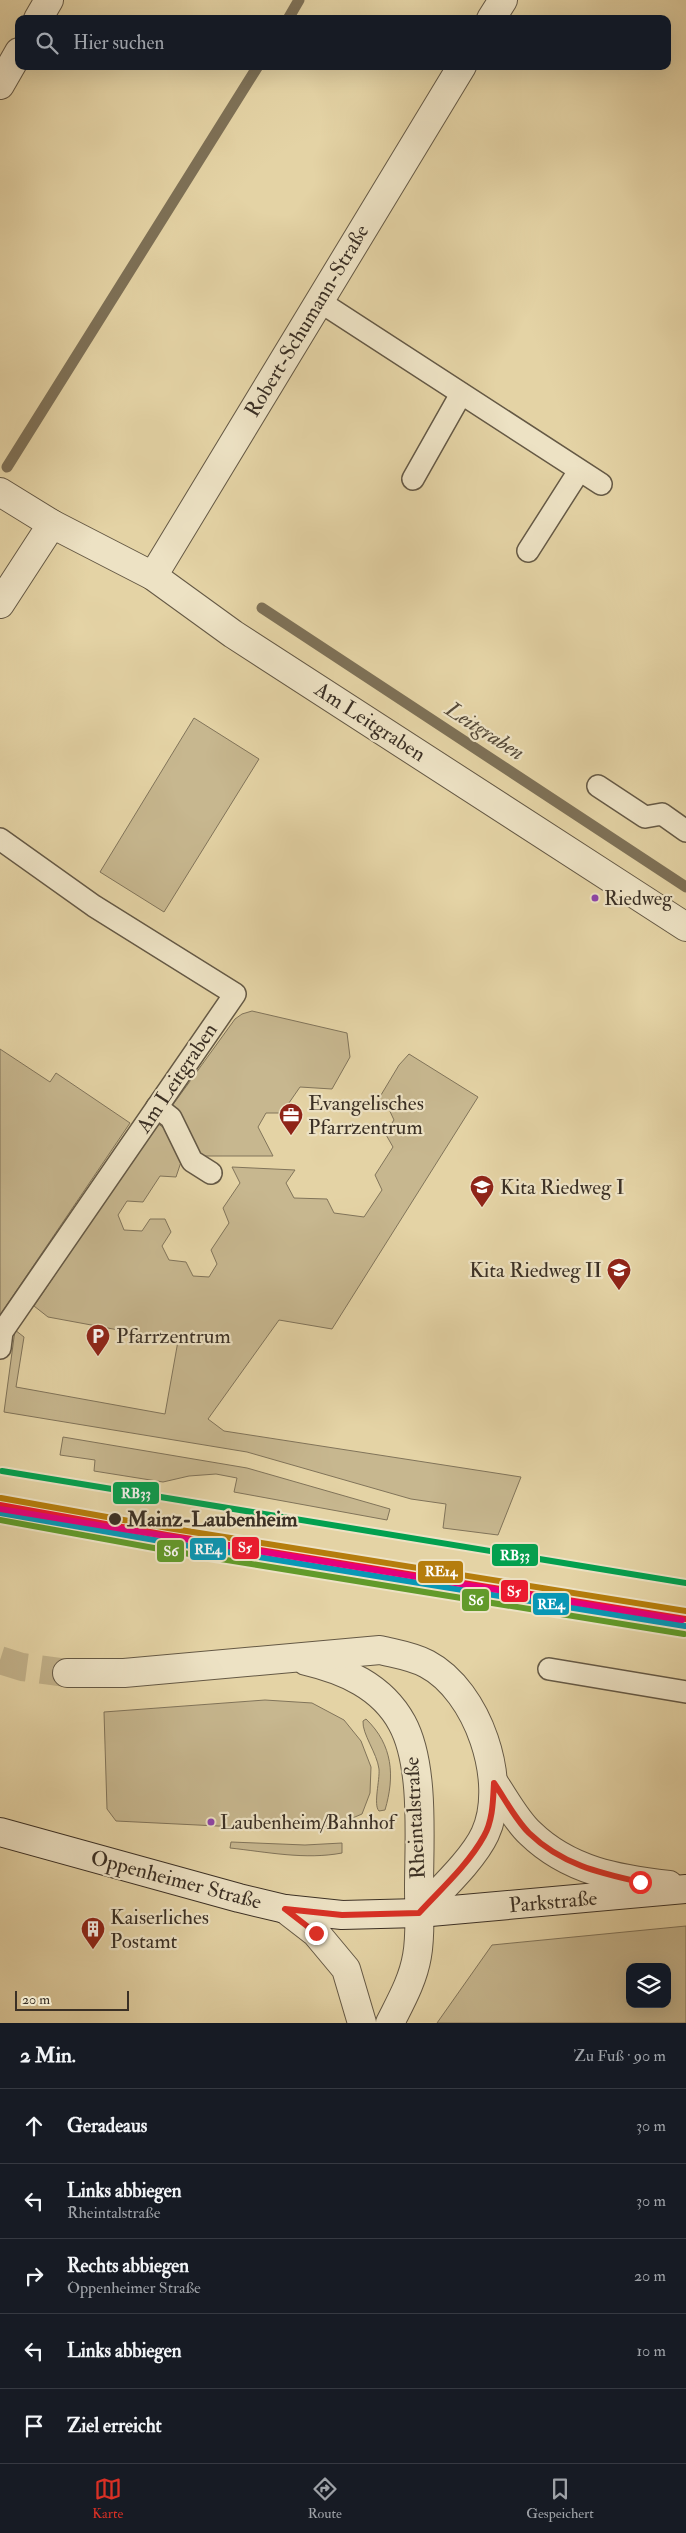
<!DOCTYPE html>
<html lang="de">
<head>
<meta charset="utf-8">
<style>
  body { margin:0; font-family:"IM FELL Double Pica",serif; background:#20242c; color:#f1f3f6 }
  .controls { position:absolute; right:15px; bottom:15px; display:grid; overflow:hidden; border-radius:10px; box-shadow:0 5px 20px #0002 }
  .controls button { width:45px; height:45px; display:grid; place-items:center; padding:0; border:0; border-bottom:1px solid #363941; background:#171b24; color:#f1f3f6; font:25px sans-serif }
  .scale { position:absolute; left:15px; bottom:12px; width:114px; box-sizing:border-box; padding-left:5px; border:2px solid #3b3025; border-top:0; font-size:14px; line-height:18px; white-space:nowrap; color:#3b3025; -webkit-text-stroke:4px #ede2c4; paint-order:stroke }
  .stop { position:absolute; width:15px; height:15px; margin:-11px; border:4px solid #d93025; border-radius:50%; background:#fff }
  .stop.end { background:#d93025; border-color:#fff; box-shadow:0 1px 5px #0008 }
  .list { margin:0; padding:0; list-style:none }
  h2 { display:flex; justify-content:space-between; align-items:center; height:65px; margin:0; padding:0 20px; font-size:21px }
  h2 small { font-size:16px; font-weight:400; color:#9ea1a6 }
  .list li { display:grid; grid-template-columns:32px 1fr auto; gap:15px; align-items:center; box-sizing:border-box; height:75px; padding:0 20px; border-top:1px solid #363941 }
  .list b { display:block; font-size:19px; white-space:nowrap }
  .list p { margin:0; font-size:16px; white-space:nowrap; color:#9ea1a6 }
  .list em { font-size:16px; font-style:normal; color:#9ea1a6 }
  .icon { flex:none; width:28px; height:28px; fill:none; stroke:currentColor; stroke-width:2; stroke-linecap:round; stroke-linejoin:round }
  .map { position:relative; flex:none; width:686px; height:2023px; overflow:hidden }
  .search { position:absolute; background:#171b24; box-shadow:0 5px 20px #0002; left:15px; right:15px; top:15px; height:55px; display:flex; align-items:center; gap:12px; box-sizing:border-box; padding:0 18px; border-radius:10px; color:#9ea1a6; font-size:19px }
  .sheet { height:440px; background:#171b24 }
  nav { display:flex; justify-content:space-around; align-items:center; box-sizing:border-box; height:70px; border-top:1px solid #363941; background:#171b24; font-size:14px; color:#9ea1a6 }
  nav a { display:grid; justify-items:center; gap:2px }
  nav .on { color:#d93025 }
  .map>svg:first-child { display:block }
  .green { fill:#c7b78f; stroke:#81745a; fill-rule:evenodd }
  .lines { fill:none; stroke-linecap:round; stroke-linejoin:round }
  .stream { stroke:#7e7157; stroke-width:11 }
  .tertiary-tunnel { stroke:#c2b28b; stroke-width:28; stroke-dasharray:28 14; stroke-linecap:butt }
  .service-casing { stroke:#655945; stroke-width:24 }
  .minor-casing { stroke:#655945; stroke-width:30 }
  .tertiary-casing { stroke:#655945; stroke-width:30 }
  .secondary-casing { stroke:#3b3025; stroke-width:30 }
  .service { stroke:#ede2c4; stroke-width:21 }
  .minor { stroke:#ede2c4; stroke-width:28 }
  .tertiary { stroke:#ede2c4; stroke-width:28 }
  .secondary { stroke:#ede2c4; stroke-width:28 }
  .rail-1-casing { stroke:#ede2c4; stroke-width:10 }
  .rail-2-casing { stroke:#ede2c4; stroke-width:10 }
  .rail-3-casing { stroke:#ede2c4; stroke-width:10 }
  .rail-4-casing { stroke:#ede2c4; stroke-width:10 }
  .rail-5-casing { stroke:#ede2c4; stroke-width:10 }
  .rail-6-casing { stroke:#ede2c4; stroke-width:10 }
  .rail-1 { stroke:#ec192e; stroke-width:6 }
  .rail-2 { stroke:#0997b5; stroke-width:6 }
  .rail-3 { stroke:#b57d0d; stroke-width:6 }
  .rail-4 { stroke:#629a2a; stroke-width:6 }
  .rail-5 { stroke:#03a04f; stroke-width:6 }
  .rail-6 { stroke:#e5007d; stroke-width:6 }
  .route { stroke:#d93025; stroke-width:6 }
  .bus-dot { fill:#8e44ad; stroke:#ede2c4; stroke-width:2 }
  .stop-dot { fill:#3b3025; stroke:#ede2c4; stroke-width:2 }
  .labels { text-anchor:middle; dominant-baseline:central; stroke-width:4.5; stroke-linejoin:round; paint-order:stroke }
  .bus-label { font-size:20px; fill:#3b3025; stroke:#ede2c4; text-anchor:start }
  .street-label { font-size:21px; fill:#3b3025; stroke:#ede2c4 }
  .poi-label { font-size:21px; fill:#3b3025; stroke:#ede2c4; text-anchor:start }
  .stop-label { font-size:21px; font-weight:bold; fill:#3b3025; stroke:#ede2c4; text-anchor:start }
  .water-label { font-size:22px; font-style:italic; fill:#574b3a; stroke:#ede2c4 }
  .line-badge { stroke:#ede2c4; stroke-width:2 }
  .badge-label { font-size:14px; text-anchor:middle; font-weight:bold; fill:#fff }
</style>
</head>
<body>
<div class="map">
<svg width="686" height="2023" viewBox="0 0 686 2023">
  <rect width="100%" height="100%" fill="#e4d3a5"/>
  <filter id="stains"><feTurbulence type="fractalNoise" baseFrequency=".004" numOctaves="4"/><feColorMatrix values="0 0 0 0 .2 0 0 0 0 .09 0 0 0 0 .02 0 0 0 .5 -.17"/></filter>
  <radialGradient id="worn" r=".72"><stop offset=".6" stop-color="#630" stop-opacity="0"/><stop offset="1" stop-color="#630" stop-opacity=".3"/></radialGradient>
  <g class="green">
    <path d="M 194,718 L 259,759 L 164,912 L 100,872 Z"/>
    <path d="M 252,1011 L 347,1033 L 350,1057 L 332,1089 L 300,1087 L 282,1113 L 266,1113 L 258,1127 L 273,1156 L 197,1156 L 172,1106 L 235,1019 L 242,1014 Z"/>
    <path d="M 0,1049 L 50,1082 L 56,1073 L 130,1123 L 0,1315 Z"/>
    <path d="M 409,1054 L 478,1097 L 332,1329 L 279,1320 L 208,1419 L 224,1431 L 521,1477 L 498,1535 L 443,1528 L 446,1504 L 411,1499 L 247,1452 L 4,1412 L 15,1330 L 24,1337 L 16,1387 L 165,1414 L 178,1341 L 48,1317 L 34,1306 L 157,1123 L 164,1128 L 181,1162 L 176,1177 L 160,1176 L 143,1202 L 127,1201 L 118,1215 L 124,1230 L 142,1231 L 150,1219 L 165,1219 L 171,1232 L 162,1246 L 169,1260 L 186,1262 L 193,1276 L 209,1277 L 217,1264 L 211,1250 L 229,1223 L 223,1208 L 240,1183 L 232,1167 L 295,1170 L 286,1183 L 294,1198 L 327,1199 L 334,1213 L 364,1217 L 382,1190 L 375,1175 L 393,1147 L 385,1133 L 394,1120 L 387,1105 L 375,1105 L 399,1065 Z"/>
    <path d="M 63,1437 L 247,1468 L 390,1509 L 387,1520 L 234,1492 L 237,1478 L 216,1474 L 189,1476 L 163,1482 L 94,1471 L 95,1460 L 60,1455 Z"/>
    <path d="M 265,1700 L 312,1703 L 344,1720 L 361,1741 L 371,1767 L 370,1793 L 362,1814 L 336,1825 L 299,1830 L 116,1821 L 107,1809 L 104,1712 Z"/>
    <path d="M 366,1719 C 393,1745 395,1776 385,1810 L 379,1811 C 373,1805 380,1780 379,1769 C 377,1753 362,1734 363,1721 Z"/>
    <path d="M 231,1842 L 305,1845 L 342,1843 L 342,1853 C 305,1860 267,1852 230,1848 Z"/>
    <path d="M 686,1926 L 686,2023 L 437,2023 L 492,1945 ZM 630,1967 L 667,1967 L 667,2004 L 630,2004 Z"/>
  </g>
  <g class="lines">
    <g class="stream">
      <path d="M 288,19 L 299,0"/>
      <path d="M 7,467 L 258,66"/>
      <path d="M 262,608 L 686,887"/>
    </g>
    <path class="tertiary-tunnel" d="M 0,1660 L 22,1667 L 67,1673"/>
    <defs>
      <g id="service">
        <path d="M 319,301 L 601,484"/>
        <path d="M 413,479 L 461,394"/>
        <path d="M 528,551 L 579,471"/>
        <path d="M 598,786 L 645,817 L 662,814 L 686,831"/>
        <path d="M 0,839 L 94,906 L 235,994 L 2,1332 L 0,1348"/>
        <path d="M 157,1107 L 171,1118 L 192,1161 L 211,1173"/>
        <path d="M 549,1669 L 686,1692"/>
      </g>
      <g id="minor">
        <path d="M 38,19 L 49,0"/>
        <path d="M 491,19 L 503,0"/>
        <path d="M 0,85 L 19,52"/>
        <path d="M 0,492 L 52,524 L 153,576 L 233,634 L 686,927"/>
        <path d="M 153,576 L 462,66"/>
        <path d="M 0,604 L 52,524"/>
      </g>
      <g id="tertiary">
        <path d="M 306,1661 C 344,1670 382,1686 402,1723 C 425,1765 419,1841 419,1888 C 419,1910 421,1935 417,1956 C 413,1980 401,2001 390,2023"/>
        <path d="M 67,1673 L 124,1673 L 380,1650 C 396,1654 412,1656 427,1664 C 478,1691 509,1782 485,1834 C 473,1860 439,1891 419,1913"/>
        <path d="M 494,1783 C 505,1799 516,1820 530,1833 C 569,1871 618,1879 669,1885"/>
        <path d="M 285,1909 L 316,1933 L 346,1969 L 362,2023"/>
      </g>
      <path id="secondary" d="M 0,1832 L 239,1898 L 285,1909 L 342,1915 L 419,1913 L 686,1889"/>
    </defs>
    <use href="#service" class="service-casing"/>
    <use href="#minor" class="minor-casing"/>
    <use href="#tertiary" class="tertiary-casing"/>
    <use href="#secondary" class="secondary-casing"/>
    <use href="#service" class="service"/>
    <use href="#minor" class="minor"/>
    <use href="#tertiary" class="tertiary"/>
    <use href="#secondary" class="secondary"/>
    <defs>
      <path id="rail-1" d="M 0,1505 L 167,1535 L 686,1619"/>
      <path id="rail-2" d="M 0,1513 L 166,1542 L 685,1626"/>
      <path id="rail-3" d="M 1,1498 L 168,1528 L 686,1611"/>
      <path id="rail-4" d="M 0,1520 L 165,1550 L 684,1634"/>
      <path id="rail-5" d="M 2,1471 L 686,1583"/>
      <path id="rail-6" d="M 0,1509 L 682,1620"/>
    </defs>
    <use href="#rail-1" class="rail-1-casing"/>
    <use href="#rail-2" class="rail-2-casing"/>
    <use href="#rail-3" class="rail-3-casing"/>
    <use href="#rail-4" class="rail-4-casing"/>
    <use href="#rail-5" class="rail-5-casing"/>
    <use href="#rail-6" class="rail-6-casing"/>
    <use href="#rail-1" class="rail-1"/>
    <use href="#rail-2" class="rail-2"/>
    <use href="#rail-3" class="rail-3"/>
    <use href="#rail-4" class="rail-4"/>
    <use href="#rail-5" class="rail-5"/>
    <use href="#rail-6" class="rail-6"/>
  </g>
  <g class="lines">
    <path class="route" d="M 316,1933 L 285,1909 L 342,1915 L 419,1913 C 441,1889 468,1865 484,1836 C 493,1820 493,1800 494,1783 C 505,1799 515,1819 529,1833 C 561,1864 599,1873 640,1882"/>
  </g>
  <defs>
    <symbol id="office-pin" viewBox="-11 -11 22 30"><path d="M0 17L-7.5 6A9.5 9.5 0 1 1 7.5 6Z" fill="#8f2418" stroke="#ede2c4"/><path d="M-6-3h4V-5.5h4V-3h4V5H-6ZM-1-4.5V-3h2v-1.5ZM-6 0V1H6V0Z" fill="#fff"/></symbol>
    <symbol id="school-pin" viewBox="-11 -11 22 30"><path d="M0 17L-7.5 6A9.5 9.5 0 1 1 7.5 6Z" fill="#8f2418" stroke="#ede2c4"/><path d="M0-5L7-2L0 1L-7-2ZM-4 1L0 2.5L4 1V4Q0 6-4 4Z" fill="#fff"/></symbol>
    <symbol id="parking-pin" viewBox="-11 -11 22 30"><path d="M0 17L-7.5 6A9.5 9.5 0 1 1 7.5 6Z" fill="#8f2418" stroke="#ede2c4"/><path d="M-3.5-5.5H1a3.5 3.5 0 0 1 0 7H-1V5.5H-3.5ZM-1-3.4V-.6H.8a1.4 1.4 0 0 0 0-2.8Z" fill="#fff"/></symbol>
    <symbol id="building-pin" viewBox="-11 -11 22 30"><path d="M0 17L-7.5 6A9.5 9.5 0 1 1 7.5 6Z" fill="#8f2418" stroke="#ede2c4"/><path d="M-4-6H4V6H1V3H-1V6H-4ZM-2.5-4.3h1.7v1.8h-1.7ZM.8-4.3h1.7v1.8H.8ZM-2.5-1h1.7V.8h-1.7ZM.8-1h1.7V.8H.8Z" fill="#fff"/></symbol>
  </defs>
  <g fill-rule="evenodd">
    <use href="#office-pin" x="277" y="1101" width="28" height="38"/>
    <use href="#school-pin" x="468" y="1173" width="28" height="38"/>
    <use href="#school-pin" x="605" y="1256" width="28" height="38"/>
    <use href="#parking-pin" x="84" y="1322" width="28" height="38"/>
    <use href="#building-pin" x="79" y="1915" width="28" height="38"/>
  </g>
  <g class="bus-dot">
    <circle cx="595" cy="898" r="4.5"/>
    <circle cx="211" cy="1822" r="4.5"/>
  </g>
  <circle class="stop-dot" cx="115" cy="1519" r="7"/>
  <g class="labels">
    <g class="bus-label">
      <text x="604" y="898">Riedweg</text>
      <text x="220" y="1822">Laubenheim/Bahnhof</text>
    </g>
    <g class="street-label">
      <text transform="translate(307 321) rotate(-59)">Robert-Schumann-Straße</text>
      <text transform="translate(370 722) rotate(33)">Am Leitgraben</text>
      <text transform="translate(177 1078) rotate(-56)">Am Leitgraben</text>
      <text transform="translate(415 1818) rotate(-93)">Rheintalstraße</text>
      <text transform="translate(176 1880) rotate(15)">Oppenheimer Straße</text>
      <text transform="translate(553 1902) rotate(-5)">Parkstraße</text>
    </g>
    <g class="poi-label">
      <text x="308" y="1103">Evangelisches<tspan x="308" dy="24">Pfarrzentrum</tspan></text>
      <text x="500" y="1187">Kita Riedweg I</text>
      <text x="602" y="1270" text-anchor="end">Kita Riedweg II</text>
      <text x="116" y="1336">Pfarrzentrum</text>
      <text x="110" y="1917">Kaiserliches<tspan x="110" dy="24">Postamt</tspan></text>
    </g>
    <g class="stop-label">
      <text x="127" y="1519">Mainz-Laubenheim</text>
    </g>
    <g class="water-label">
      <text transform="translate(485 731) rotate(33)">Leitgraben</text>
    </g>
  </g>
  <g class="line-badge">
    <rect x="112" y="1481" width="48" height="24" rx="5" fill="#03a04f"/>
    <rect x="231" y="1536" width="29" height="24" rx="5" fill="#ec192e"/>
    <rect x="189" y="1537" width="38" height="24" rx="5" fill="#0997b5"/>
    <rect x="156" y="1539" width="29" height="24" rx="5" fill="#629a2a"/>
    <rect x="491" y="1543" width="48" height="24" rx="5" fill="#03a04f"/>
    <rect x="417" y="1560" width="47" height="24" rx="5" fill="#b57d0d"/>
    <rect x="500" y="1579" width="29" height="24" rx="5" fill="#ec192e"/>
    <rect x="461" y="1588" width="29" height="24" rx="5" fill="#629a2a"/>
    <rect x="532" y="1592" width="38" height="24" rx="5" fill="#0997b5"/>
  </g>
  <g class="badge-label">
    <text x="136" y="1498">RB33</text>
    <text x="245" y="1552">S5</text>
    <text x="208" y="1554">RE4</text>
    <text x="171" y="1556">S6</text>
    <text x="515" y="1560">RB33</text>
    <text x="441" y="1576">RE14</text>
    <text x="514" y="1596">S5</text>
    <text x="476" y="1605">S6</text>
    <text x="551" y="1609">RE4</text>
  </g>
  <rect width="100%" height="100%" filter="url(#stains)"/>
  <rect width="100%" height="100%" fill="url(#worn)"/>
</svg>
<div class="controls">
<button><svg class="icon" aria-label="layers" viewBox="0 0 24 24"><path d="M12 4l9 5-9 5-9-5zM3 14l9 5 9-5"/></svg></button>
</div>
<div class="scale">20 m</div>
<div class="stop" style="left:640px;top:1882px"></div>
<div class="stop end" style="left:316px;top:1933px"></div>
<div class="search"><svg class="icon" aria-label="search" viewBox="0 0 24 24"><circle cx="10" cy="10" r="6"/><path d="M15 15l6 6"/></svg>Hier suchen</div>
</div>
<section class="sheet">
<h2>2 Min.<small>Zu Fuß · 90 m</small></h2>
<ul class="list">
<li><svg class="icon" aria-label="ahead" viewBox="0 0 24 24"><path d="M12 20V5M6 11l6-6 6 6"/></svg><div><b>Geradeaus</b></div><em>30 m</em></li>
<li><svg class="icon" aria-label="left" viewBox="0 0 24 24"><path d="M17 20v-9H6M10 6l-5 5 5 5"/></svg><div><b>Links abbiegen</b><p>Rheintalstraße</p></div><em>30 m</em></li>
<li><svg class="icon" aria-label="right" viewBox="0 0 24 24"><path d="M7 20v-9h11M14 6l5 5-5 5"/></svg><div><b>Rechts abbiegen</b><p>Oppenheimer Straße</p></div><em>20 m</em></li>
<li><svg class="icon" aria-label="left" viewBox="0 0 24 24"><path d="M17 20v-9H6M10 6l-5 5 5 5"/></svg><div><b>Links abbiegen</b></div><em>10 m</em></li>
<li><svg class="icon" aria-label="arrive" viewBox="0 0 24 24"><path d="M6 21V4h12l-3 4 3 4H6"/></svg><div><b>Ziel erreicht</b></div></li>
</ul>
</section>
<nav>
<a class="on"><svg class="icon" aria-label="map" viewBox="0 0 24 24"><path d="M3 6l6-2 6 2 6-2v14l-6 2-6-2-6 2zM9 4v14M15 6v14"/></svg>Karte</a>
<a><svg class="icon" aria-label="directions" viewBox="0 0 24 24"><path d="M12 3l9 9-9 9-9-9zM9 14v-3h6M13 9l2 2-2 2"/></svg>Route</a>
<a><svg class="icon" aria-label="saved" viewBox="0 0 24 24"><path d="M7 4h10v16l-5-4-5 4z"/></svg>Gespeichert</a>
</nav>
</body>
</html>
